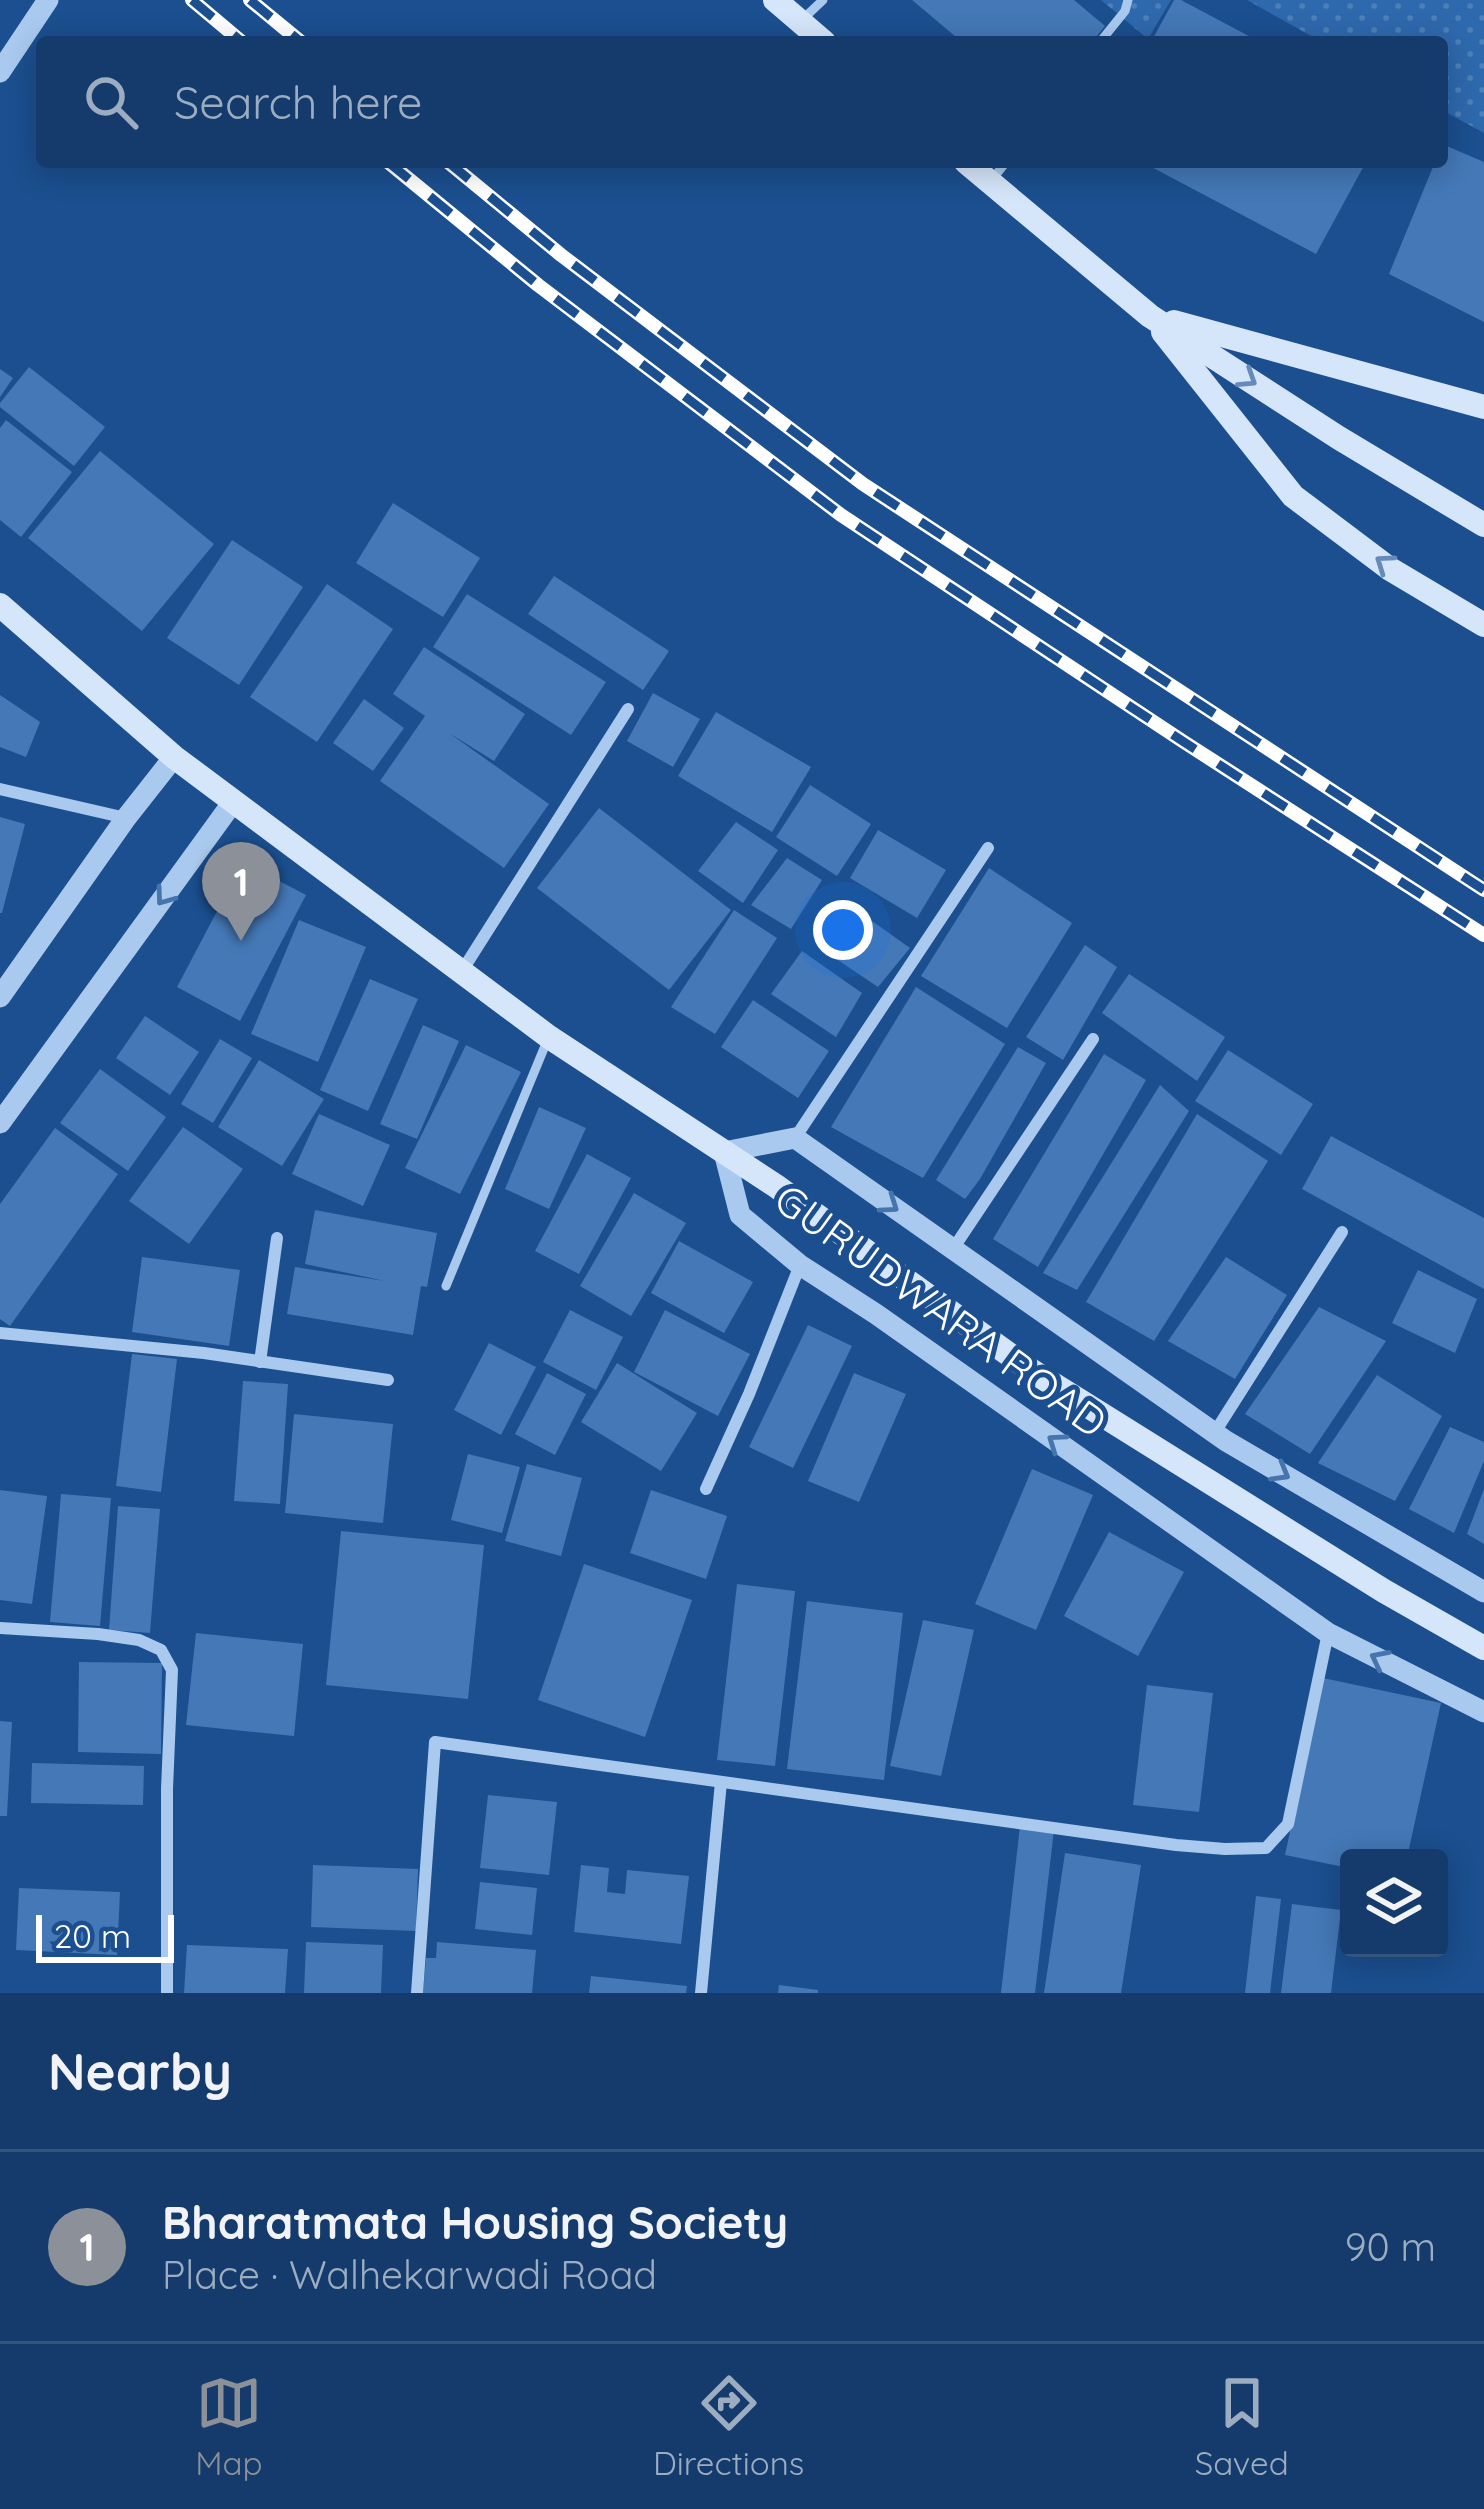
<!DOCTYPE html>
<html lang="en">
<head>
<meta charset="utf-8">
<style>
  body { margin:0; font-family:Quicksand,sans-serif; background:#214673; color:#f1f3f6 }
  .controls { position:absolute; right:36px; bottom:36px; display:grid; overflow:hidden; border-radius:12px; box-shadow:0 6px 30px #0003 }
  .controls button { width:108px; height:108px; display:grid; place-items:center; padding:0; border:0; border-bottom:3px solid #33557e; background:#143b6b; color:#f1f3f6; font:60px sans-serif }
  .scale { position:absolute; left:36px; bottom:30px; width:138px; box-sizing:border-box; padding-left:12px; border:6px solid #fff; border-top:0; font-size:33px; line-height:42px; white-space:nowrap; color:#fff; -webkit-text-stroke:9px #1b4f8f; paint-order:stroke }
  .you { position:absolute; left:843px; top:930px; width:42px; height:42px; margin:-30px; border:9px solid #fff; border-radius:50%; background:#1a73e8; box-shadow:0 0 0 18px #1a73e833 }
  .badge { display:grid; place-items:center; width:78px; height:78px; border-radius:50%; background:#8c9099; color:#fff; font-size:39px; font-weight:700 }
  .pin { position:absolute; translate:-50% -99px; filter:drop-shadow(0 3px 6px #0008) }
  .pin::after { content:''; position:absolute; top:63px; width:42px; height:36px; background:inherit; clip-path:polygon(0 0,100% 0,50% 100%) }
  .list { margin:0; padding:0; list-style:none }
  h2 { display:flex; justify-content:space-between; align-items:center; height:156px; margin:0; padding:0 48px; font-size:51px }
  h2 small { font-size:39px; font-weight:400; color:#9dadc1 }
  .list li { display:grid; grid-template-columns:78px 1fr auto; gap:36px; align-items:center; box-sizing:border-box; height:192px; padding:0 48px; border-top:3px solid #33557e }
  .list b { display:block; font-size:45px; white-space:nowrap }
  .list p { margin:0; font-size:39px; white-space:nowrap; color:#9dadc1 }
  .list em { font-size:39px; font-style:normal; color:#9dadc1 }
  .icon { flex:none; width:66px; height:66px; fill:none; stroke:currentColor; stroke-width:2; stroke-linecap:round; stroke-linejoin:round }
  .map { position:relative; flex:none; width:1484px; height:1993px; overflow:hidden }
  .search { position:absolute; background:#143b6b; box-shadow:0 6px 30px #0003; left:36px; right:36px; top:36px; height:132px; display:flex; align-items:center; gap:30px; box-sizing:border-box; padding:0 42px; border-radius:12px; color:#9dadc1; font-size:45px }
  .sheet { height:348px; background:#143b6b }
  nav { display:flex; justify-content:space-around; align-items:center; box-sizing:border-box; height:168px; border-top:3px solid #33557e; background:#143b6b; font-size:33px; color:#9dadc1 }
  nav a { display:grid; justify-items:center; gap:6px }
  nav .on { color:#8c9099 }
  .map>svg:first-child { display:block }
  .grass { fill:url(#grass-dots) }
  .building { fill:#4478b7 }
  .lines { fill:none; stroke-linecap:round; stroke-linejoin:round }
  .service { stroke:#a9c9ee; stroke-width:9 }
  .minor { stroke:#a9c9ee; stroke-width:12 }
  .tertiary { stroke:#a9c9ee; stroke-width:21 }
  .secondary { stroke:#d6e6fa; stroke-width:24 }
  .rail-casing { stroke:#fff; stroke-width:14 }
  .rail { stroke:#1b4f8f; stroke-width:9; stroke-dasharray:27; stroke-linecap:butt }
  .oneway { stroke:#668bba }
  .oneway2 { stroke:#4674ac }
  .labels { text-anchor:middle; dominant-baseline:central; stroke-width:10; stroke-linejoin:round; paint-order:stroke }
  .street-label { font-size:42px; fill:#fff; stroke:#1b4f8f }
</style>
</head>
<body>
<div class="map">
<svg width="1484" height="1993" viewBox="0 0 1484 1993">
  <defs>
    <pattern id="grass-dots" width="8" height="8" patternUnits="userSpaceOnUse" patternTransform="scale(3)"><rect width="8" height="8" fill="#2e69ad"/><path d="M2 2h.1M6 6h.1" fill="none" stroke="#4d80b9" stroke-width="1.8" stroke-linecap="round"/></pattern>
  </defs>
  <rect width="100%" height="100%" fill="#1b4f8f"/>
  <g class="grass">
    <path d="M 1101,0 L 1171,0 L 1148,39 Z"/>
    <path d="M 1247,0 L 1484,0 L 1484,133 L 1442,110 L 1442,42 L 1322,42 Z"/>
  </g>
  <g class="building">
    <path d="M 912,0 L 1074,0 L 1105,26 L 1092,42 L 962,42 Z"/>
    <path d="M 1174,0 L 1181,0 L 1260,42 L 1151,42 Z"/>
    <path d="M 1442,144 L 1484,162 L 1484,322 L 1389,274 L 1435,162 L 1442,162 Z"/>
    <path d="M 1142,162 L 1366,162 L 1316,254 Z"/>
    <path d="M 29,367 L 105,427 L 74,466 L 0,407 L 0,403 Z"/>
    <path d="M 0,369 L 13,378 L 0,397 Z"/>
    <path d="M 6,420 L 72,472 L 21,537 L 0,520 L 0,428 Z"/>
    <path d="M 100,451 L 214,544 L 142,631 L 28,538 Z"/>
    <path d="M 393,503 L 480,558 L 443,617 L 356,563 Z"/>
    <path d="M 232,540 L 303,587 L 239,685 L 167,638 Z"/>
    <path d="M 554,576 L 669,651 L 643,690 L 528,614 Z"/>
    <path d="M 327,584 L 393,629 L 317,742 L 250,697 Z"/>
    <path d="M 467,594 L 606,682 L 571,735 L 433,647 Z"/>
    <path d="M 424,647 L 525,714 L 494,761 L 449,733 L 549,804 L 504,868 L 380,781 L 425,716 L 393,694 Z"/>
    <path d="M 653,693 L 700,719 L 673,767 L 627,741 Z"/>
    <path d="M 0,695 L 40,722 L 26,757 L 0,747 Z"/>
    <path d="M 364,699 L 404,728 L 373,771 L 333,743 Z"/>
    <path d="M 716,712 L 811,767 L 772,832 L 678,776 Z"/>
    <path d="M 810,785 L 871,824 L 837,876 L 776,837 Z"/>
    <path d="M 599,808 L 731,910 L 669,990 L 537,888 Z"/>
    <path d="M 0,817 L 25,824 L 2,913 L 0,913 Z"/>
    <path d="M 736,822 L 778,850 L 743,903 L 698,871 Z"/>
    <path d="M 878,830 L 946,870 L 917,918 L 850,878 Z"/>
    <path d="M 787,858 L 822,880 L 791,929 L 751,905 Z"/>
    <path d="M 243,862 L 306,895 L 240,1021 L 177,987 Z"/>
    <path d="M 989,868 L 1072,923 L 1007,1028 L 921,976 Z"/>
    <path d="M 844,901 L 910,948 L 878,987 L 817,946 Z"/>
    <path d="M 734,910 L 777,938 L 715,1034 L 671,1007 Z"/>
    <path d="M 299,920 L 366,947 L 318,1062 L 251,1034 Z"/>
    <path d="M 1085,945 L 1117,967 L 1063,1060 L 1026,1037 Z"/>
    <path d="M 802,951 L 862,993 L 836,1037 L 771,994 Z"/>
    <path d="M 1129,974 L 1225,1037 L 1197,1081 L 1102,1013 Z"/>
    <path d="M 370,979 L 418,999 L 368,1111 L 320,1090 Z"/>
    <path d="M 916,987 L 1005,1044 L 923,1178 L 831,1127 Z"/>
    <path d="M 753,1000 L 829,1051 L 798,1098 L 721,1047 Z"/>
    <path d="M 145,1016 L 199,1052 L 170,1095 L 116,1058 Z"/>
    <path d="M 423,1025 L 459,1041 L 417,1139 L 380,1124 Z"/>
    <path d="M 220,1039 L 252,1058 L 213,1123 L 181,1104 Z"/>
    <path d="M 466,1045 L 521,1072 L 460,1194 L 405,1168 Z"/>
    <path d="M 1018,1047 L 1046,1063 L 980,1179 L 965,1199 L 936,1180 Z"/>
    <path d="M 1228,1050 L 1313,1104 L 1281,1155 L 1195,1101 Z"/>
    <path d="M 1104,1054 L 1146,1080 L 1038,1267 L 993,1239 Z"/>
    <path d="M 259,1060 L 324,1099 L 282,1166 L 218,1127 Z"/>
    <path d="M 100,1069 L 166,1117 L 128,1171 L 60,1123 Z"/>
    <path d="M 1160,1085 L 1189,1111 L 1077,1290 L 1043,1273 Z"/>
    <path d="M 539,1107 L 586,1128 L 549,1209 L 505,1189 Z"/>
    <path d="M 319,1114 L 390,1145 L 363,1206 L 292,1174 Z"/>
    <path d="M 1197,1114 L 1268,1161 L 1154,1341 L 1086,1302 Z"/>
    <path d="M 183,1127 L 243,1169 L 189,1244 L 129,1201 Z"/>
    <path d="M 55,1128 L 118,1174 L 10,1326 L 0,1319 L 0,1204 Z"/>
    <path d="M 1331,1136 L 1484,1218 L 1484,1289 L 1302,1189 Z"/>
    <path d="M 587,1154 L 631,1178 L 579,1274 L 535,1251 Z"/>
    <path d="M 634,1193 L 686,1223 L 631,1316 L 580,1286 Z"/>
    <path d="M 315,1210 L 437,1233 L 427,1287 L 421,1286 L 413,1335 L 287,1314 L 295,1267 L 385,1281 L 305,1264 Z"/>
    <path d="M 679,1241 L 753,1282 L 724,1333 L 651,1293 Z"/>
    <path d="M 142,1257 L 240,1270 L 229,1346 L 132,1332 Z"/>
    <path d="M 1226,1257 L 1287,1295 L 1235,1379 L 1168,1341 Z"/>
    <path d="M 1418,1270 L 1477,1299 L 1455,1353 L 1392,1323 Z"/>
    <path d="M 1319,1307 L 1386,1341 L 1310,1454 L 1245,1414 Z"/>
    <path d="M 570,1310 L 623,1337 L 596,1390 L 543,1362 Z"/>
    <path d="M 665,1310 L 750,1354 L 718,1416 L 634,1372 Z"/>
    <path d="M 808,1325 L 852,1346 L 793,1468 L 749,1447 Z"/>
    <path d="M 489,1343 L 536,1367 L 501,1435 L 454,1410 Z"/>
    <path d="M 132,1354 L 177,1359 L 161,1492 L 116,1486 Z"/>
    <path d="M 617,1363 L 697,1413 L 661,1471 L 581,1422 Z"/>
    <path d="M 547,1373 L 586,1394 L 555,1455 L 515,1434 Z"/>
    <path d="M 854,1373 L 906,1394 L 859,1502 L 808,1481 Z"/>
    <path d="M 1377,1375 L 1442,1416 L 1395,1501 L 1318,1463 Z"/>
    <path d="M 243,1381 L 288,1384 L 280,1504 L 234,1501 Z"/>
    <path d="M 294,1414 L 393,1424 L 383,1523 L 285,1513 Z"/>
    <path d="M 1450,1427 L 1484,1442 L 1484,1461 L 1454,1533 L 1409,1509 Z"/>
    <path d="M 468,1454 L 520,1467 L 502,1533 L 451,1520 Z"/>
    <path d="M 527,1464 L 582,1478 L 561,1556 L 505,1541 Z"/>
    <path d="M 1032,1469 L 1093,1495 L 1036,1630 L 975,1604 Z"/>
    <path d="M 1484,1489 L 1484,1544 L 1467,1534 Z"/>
    <path d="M 0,1490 L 47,1496 L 32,1604 L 0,1600 Z"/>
    <path d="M 651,1490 L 727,1516 L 706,1579 L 630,1553 Z"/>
    <path d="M 61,1494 L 111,1498 L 100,1626 L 50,1622 Z"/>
    <path d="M 118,1506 L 160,1509 L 150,1633 L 109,1630 Z"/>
    <path d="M 341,1531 L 484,1545 L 468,1699 L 326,1685 Z"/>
    <path d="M 1109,1532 L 1184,1572 L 1138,1656 L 1064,1616 Z"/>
    <path d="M 584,1564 L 692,1600 L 645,1737 L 538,1700 Z"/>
    <path d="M 737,1584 L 795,1591 L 775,1766 L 717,1760 Z"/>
    <path d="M 807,1601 L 903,1613 L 884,1780 L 787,1769 Z"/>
    <path d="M 923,1620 L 974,1630 L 941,1776 L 890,1766 Z"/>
    <path d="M 196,1633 L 303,1644 L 294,1736 L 186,1725 Z"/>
    <path d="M 79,1662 L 162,1663 L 161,1754 L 78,1752 Z"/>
    <path d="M 1323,1678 L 1441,1703 L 1407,1858 L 1349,1858 L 1349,1868 L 1285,1855 Z"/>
    <path d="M 1147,1685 L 1213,1693 L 1199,1812 L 1133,1805 Z"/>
    <path d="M 0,1721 L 12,1722 L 7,1816 L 0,1816 Z"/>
    <path d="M 32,1763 L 144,1766 L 143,1805 L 31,1803 Z"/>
    <path d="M 488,1795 L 557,1802 L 549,1875 L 480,1868 Z"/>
    <path d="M 1020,1826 L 1054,1830 L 1035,1993 L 1001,1993 Z"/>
    <path d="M 1065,1853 L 1141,1865 L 1121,1993 L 1044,1993 Z"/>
    <path d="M 313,1865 L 418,1869 L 416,1931 L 311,1927 Z"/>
    <path d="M 581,1865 L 609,1868 L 607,1892 L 625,1894 L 627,1870 L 689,1876 L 681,1944 L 574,1932 Z"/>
    <path d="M 480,1882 L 537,1888 L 532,1935 L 475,1929 Z"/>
    <path d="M 19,1888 L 120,1892 L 117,1955 L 16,1950 Z"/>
    <path d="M 1256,1896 L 1281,1899 L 1270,1993 L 1245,1993 Z"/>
    <path d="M 1292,1904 L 1341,1910 L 1331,1993 L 1281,1993 Z"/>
    <path d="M 306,1942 L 383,1945 L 381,1993 L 304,1993 Z"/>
    <path d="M 437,1942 L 536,1950 L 532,1993 L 423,1993 L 426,1958 L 436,1958 Z"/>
    <path d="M 187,1945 L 288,1949 L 285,1993 L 184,1993 Z"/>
    <path d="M 591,1976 L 687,1986 L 686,1993 L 589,1993 Z"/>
    <path d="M 779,1985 L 818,1990 L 818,1993 L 778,1993 Z"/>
  </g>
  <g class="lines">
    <g class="service">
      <path d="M 804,18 L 823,0"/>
      <path d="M 1100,42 L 1125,11 L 1128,0"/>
      <path d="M 991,181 L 1006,162"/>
      <path d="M 446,1286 L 547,1041"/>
    </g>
    <g class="minor">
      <path d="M 0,789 L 126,818"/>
      <path d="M 462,971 L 628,709"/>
      <path d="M 795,1138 L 988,848"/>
      <path d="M 953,1249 L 1093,1039"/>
      <path d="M 0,1333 L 204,1353 L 388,1380"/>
      <path d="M 260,1362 L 277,1238"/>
      <path d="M 1215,1432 L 1342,1232"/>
      <path d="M 706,1489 L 749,1394 L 800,1265"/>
      <path d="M 0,1628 L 98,1634 L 139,1640 L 161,1650 L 172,1670 L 167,1789 L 167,1993"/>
      <path d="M 417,1993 L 435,1742 L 1176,1845 L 1225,1849 L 1266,1848 L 1288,1824 L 1328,1633"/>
      <path d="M 701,1993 L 721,1782"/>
    </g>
    <g class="tertiary">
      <path d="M 0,72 L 48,0"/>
      <path d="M 0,997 L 126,818 L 174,757"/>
      <path d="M 0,1123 L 233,802"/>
      <path d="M 1484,1592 L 1226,1441 L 795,1138 L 724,1152 L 740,1215 L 800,1265 L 876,1314 L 1328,1633 L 1484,1712"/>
    </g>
    <g class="secondary">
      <path d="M 775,0 L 824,42"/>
      <path d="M 966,162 L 1150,316 L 1339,438 L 1484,525"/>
      <path d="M 1174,322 L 1484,407"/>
      <path d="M 1163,332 L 1293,496 L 1390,569 L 1484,625"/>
      <path d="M 0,605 L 174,757 L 549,1037 L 776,1186 L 1032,1371 L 1384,1591 L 1484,1648"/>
    </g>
    <defs>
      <g id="rail">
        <path d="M 192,0 L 242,42"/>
        <path d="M 250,0 L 301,42"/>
        <path d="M 388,162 L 538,285 L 841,515 L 1184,742 L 1484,935"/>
        <path d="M 448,162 L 561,255 L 863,484 L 1484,890"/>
      </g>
    </defs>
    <use href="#rail" class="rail-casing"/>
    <use href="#rail" class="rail"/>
  </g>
  <defs><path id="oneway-chevron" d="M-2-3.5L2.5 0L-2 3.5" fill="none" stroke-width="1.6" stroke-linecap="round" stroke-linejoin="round" transform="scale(3)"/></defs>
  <g class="oneway">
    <use href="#oneway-chevron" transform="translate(1248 379) rotate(33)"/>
    <use href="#oneway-chevron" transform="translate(1384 563) rotate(-145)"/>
  </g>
  <g class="oneway2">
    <use href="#oneway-chevron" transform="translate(164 897) rotate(126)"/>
    <use href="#oneway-chevron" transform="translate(890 1205) rotate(35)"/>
    <use href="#oneway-chevron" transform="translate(1056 1442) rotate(-145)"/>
    <use href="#oneway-chevron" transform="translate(1281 1473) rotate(30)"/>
    <use href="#oneway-chevron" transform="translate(1379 1659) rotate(-153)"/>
  </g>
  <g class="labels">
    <g class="street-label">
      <text transform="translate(941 1310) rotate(36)">GURUDWARA ROAD</text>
    </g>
  </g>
</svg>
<div class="controls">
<button><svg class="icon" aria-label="layers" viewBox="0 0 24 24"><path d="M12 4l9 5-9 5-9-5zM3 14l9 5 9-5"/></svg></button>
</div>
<div class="scale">20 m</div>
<div class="you"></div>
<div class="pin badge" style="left:241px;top:941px">1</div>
<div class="search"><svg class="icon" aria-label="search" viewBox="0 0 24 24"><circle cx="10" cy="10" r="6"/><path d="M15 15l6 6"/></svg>Search here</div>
</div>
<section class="sheet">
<h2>Nearby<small></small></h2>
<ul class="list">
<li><span class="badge">1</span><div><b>Bharatmata Housing Society</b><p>Place · Walhekarwadi Road</p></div><em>90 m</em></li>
</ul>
</section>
<nav>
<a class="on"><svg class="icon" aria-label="map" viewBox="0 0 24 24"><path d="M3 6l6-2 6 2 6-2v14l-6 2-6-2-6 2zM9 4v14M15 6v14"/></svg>Map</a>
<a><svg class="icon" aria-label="directions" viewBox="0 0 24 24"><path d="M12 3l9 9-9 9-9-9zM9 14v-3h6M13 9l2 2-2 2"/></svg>Directions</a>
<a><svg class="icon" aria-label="saved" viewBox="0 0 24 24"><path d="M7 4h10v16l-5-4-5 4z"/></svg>Saved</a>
</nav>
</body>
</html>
